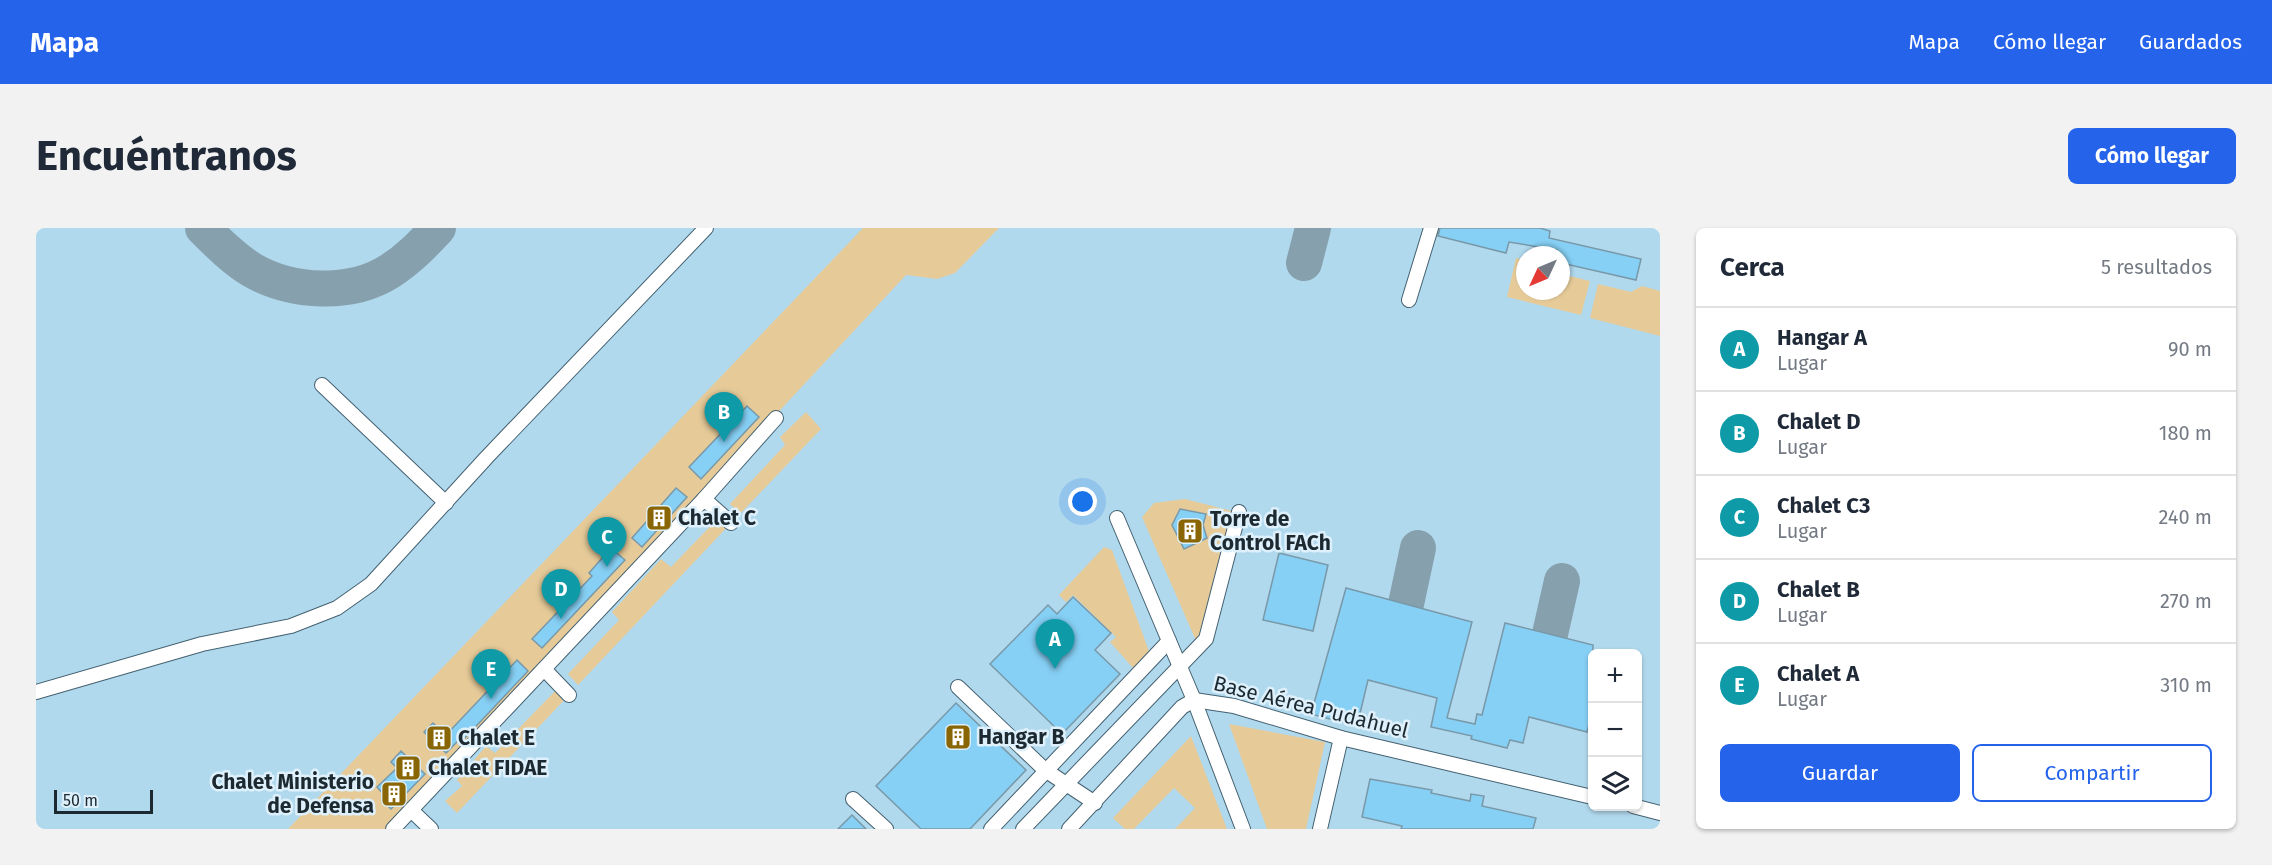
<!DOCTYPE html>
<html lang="es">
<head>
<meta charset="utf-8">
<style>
  body { margin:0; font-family:"Fira Sans",sans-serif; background:#f2f2f3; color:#1f2937 }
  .controls { position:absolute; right:18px; bottom:18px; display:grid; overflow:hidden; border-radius:9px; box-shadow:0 2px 4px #0004 }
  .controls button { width:54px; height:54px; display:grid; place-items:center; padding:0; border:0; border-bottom:2px solid #e0e1e3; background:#fff; color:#1f2937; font:30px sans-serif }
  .compass { position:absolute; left:1480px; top:18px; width:54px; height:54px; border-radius:50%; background:#fff; box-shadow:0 2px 4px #0004; rotate:226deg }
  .scale { position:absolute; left:18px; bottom:15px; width:99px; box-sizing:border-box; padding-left:6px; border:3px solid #1d2930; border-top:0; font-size:16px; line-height:21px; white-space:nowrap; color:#1d2930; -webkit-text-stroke:4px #ddf0fb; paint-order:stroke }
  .you { position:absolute; left:1047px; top:274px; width:21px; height:21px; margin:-15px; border:4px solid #fff; border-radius:50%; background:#1a73e8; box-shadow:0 0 0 9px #1a73e833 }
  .badge { display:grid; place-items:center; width:39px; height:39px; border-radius:50%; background:#2563eb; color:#fff; font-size:20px; font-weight:700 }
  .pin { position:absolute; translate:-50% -50px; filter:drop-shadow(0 2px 3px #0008) }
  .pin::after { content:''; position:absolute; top:32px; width:21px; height:18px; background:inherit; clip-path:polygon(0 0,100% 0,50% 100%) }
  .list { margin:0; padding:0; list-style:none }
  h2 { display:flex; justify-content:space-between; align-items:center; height:78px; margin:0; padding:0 24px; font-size:26px }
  h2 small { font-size:20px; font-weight:400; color:#747a83 }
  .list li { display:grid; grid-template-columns:39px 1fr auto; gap:18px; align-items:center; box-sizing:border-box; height:84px; padding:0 24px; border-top:2px solid #e0e1e3 }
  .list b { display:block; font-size:22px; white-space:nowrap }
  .list p { margin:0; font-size:20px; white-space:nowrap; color:#747a83 }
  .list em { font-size:20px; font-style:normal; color:#747a83 }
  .actions { display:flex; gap:12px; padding:18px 24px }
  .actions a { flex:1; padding:14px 0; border:2px solid #2563eb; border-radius:9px; text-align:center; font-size:21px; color:#2563eb }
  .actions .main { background:#2563eb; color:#fff }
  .icon { flex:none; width:33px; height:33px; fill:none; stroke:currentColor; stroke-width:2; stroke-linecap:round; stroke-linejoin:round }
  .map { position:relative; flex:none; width:1624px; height:601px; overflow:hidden; border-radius:9px }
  header { display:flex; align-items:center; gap:36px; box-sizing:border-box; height:84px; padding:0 30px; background:#2563eb; color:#fff }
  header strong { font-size:28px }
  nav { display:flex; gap:33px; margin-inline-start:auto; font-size:21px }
  .intro { display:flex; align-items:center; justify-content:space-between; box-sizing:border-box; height:144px; padding:0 36px }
  h1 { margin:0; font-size:42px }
  .button { padding:15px 27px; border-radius:9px; background:#2563eb; color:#fff; font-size:21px; font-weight:700 }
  main { display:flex; gap:36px; padding:0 36px }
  aside { flex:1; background:#fff; border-radius:9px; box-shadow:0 2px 4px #0004 }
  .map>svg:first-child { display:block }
  .built { fill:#b1d9ee; fill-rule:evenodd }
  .green { fill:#e6cb99 }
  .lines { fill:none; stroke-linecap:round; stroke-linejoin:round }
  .taxiway { stroke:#86a0ad; stroke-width:36 }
  .building { fill:#86d0f5; stroke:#7998a8; stroke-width:1.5 }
  .minor-casing { stroke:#446170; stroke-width:16 }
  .minor { stroke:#fff; stroke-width:14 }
  .labels { text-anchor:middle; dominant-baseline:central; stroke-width:5; stroke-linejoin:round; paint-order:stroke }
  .poi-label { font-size:21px; font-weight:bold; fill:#1d2930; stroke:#ddf0fb; text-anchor:start }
  .street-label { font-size:21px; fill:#1d2930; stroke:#ddf0fb }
</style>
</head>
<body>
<header>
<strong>Mapa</strong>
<nav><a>Mapa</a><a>Cómo llegar</a><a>Guardados</a></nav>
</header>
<div class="intro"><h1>Encuéntranos</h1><a class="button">Cómo llegar</a></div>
<main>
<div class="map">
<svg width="1624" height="601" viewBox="0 0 1624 601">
  <rect width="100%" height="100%" fill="#c5e6f7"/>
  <path class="built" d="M 0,0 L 1624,0 L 1624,601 L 0,601 ZM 1489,27 L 1525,27 L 1525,63 L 1489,63 ZM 1556,425 L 1602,425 L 1602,578 L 1556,578 Z"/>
  <g class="green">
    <path d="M 827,0 L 963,0 L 919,45 L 901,51 L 870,47 L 354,601 L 252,601 Z"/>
    <path d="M 1480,30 L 1489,32 L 1489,63 L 1525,63 L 1525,46 L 1554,53 L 1545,87 L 1471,69 Z"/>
    <path d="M 1562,56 L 1595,64 L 1606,58 L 1624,63 L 1624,108 L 1554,90 Z"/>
    <path d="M 770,184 L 785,201 L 704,286 L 694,276 L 749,217 L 744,209 Z"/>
    <path d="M 1149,271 L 1196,283 L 1161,415 L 1106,289 L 1118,275 Z"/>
    <path d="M 686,286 L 695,295 L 542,457 L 532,446 L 583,392 L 576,384 L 625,331 L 635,339 Z"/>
    <path d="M 1068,319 L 1076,322 L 1114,426 L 1098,441 L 1074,414 L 1080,409 L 1037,367 L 1030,374 L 1023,367 Z"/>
    <path d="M 524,458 L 533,467 L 421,585 L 409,573 L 426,558 L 421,552 L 450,518 L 459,525 Z"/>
    <path d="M 1193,496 L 1289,514 L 1270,601 L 1231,601 Z"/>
    <path d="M 1155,508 L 1191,601 L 1139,601 L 1159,580 L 1138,560 L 1098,601 L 1089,601 L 1077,590 Z"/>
  </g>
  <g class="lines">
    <g class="taxiway">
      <path d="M 167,0 C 182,15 198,31 216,42 C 256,65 315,68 354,43 C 373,31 387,16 402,0"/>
      <path d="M 1268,35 L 1277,0"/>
      <path d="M 1370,376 L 1382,320"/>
      <path d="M 1514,406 L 1526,353"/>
    </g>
  </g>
  <g class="building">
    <path d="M 1404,0 L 1504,0 L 1514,3 L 1513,10 L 1605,31 L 1600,52 L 1525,35 L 1525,27 L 1520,27 L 1521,22 L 1473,14 L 1470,25 L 1402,8 Z"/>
    <path d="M 711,178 L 723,189 L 665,251 L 653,239 Z"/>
    <path d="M 640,260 L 651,269 L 606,319 L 596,310 Z"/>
    <path d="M 1144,281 L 1170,286 L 1167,297 L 1171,310 L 1148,321 L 1136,297 Z"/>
    <path d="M 575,320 L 589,332 L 506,420 L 496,411 L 556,348 L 553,345 Z"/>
    <path d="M 1243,325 L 1292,337 L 1277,403 L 1227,392 Z"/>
    <path d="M 1310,360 L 1436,394 L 1411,490 L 1439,496 L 1441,486 L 1446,487 L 1469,395 L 1557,417 L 1557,481 L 1551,504 L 1493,489 L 1487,515 L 1474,512 L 1471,520 L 1435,511 L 1436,508 L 1395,499 L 1401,470 L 1332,452 L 1321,498 L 1275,486 Z"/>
    <path d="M 1037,369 L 1075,405 L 1059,422 L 1084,446 L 1026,506 L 954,436 L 1012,377 L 1021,386 Z"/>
    <path d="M 481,432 L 492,443 L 429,510 L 427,508 L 410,525 L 388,504 L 397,495 L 410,507 Z"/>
    <path d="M 920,475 L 990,542 L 934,601 L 885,601 L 840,558 Z"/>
    <path d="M 365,523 L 389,546 L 355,581 L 346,572 L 349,568 L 341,559 L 361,540 L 355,534 Z"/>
    <path d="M 1334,551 L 1396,562 L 1395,565 L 1434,573 L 1435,566 L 1448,568 L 1446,578 L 1500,590 L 1497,601 L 1365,601 L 1366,598 L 1326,589 Z"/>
    <path d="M 816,587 L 830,601 L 802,601 Z"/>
  </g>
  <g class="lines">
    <defs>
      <g id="minor">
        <path d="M 1373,72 L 1395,0"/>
        <path d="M 286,157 L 410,275"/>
        <path d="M 668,271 L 695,295"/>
        <path d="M 1081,290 L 1158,472 L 1207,601"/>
        <path d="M 508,441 L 533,467"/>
        <path d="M 922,459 L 1009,542 L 1059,575"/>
        <path d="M 0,464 L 166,416 L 255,398 L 301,380 L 335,356 L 451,229 L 670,0"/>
        <path d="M 817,571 L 850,601"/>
        <path d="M 1597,578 L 1624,585"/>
        <path d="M 375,582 L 395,601"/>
        <path d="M 357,601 L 668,271 L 740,190"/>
        <path d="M 955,601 L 1133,413"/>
        <path d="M 987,601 L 1170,411 L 1203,284"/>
        <path d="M 1033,601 L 1146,479 L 1158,472 L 1198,478 L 1305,510 L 1556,569"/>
        <path d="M 1284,601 L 1305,510"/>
      </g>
    </defs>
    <use href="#minor" class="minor-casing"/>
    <use href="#minor" class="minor"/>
  </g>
  <defs>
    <symbol id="building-square" viewBox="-11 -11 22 22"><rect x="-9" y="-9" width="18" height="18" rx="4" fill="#8a6504" stroke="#ddf0fb"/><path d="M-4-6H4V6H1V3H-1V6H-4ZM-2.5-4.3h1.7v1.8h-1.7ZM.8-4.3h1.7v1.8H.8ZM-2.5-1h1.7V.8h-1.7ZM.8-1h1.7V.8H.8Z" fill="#fff"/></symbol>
  </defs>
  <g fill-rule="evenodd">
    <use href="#building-square" x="608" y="275" width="30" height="30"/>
    <use href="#building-square" x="1139" y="288" width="30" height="30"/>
    <use href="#building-square" x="907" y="494" width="30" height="30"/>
    <use href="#building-square" x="388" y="495" width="30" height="30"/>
    <use href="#building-square" x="357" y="525" width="30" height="30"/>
    <use href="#building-square" x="343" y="551" width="30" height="30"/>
  </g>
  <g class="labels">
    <g class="poi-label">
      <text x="642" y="290">Chalet C</text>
      <text x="1174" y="291">Torre de<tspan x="1174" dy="24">Control FACh</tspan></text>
      <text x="942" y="509">Hangar B</text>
      <text x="422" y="510">Chalet E</text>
      <text x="392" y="540">Chalet FIDAE</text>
      <text x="338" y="554" text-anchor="end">Chalet Ministerio<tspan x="338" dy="24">de Defensa</tspan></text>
    </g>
    <g class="street-label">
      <text transform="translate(1275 479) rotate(14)">Base Aérea Pudahuel</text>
    </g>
  </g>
</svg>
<div class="controls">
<button>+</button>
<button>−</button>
<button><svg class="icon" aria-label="layers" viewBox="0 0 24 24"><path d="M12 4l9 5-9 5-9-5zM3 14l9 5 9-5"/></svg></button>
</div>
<svg class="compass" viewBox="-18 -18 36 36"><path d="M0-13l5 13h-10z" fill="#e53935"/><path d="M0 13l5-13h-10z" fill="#747a83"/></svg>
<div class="scale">50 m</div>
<div class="you"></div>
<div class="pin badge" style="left:1019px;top:441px;background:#0f9aa8">A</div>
<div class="pin badge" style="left:688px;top:214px;background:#0f9aa8">B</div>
<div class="pin badge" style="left:571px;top:339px;background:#0f9aa8">C</div>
<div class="pin badge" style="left:525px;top:391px;background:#0f9aa8">D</div>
<div class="pin badge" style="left:455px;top:471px;background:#0f9aa8">E</div>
</div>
<aside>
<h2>Cerca<small>5 resultados</small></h2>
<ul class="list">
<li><span class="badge" style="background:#0f9aa8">A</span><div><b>Hangar A</b><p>Lugar</p></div><em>90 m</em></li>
<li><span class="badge" style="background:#0f9aa8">B</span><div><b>Chalet D</b><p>Lugar</p></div><em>180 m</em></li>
<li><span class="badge" style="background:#0f9aa8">C</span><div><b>Chalet C3</b><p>Lugar</p></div><em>240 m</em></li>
<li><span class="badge" style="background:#0f9aa8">D</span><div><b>Chalet B</b><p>Lugar</p></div><em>270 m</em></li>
<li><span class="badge" style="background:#0f9aa8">E</span><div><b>Chalet A</b><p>Lugar</p></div><em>310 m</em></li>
</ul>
<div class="actions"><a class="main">Guardar</a><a>Compartir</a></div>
</aside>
</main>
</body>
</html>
